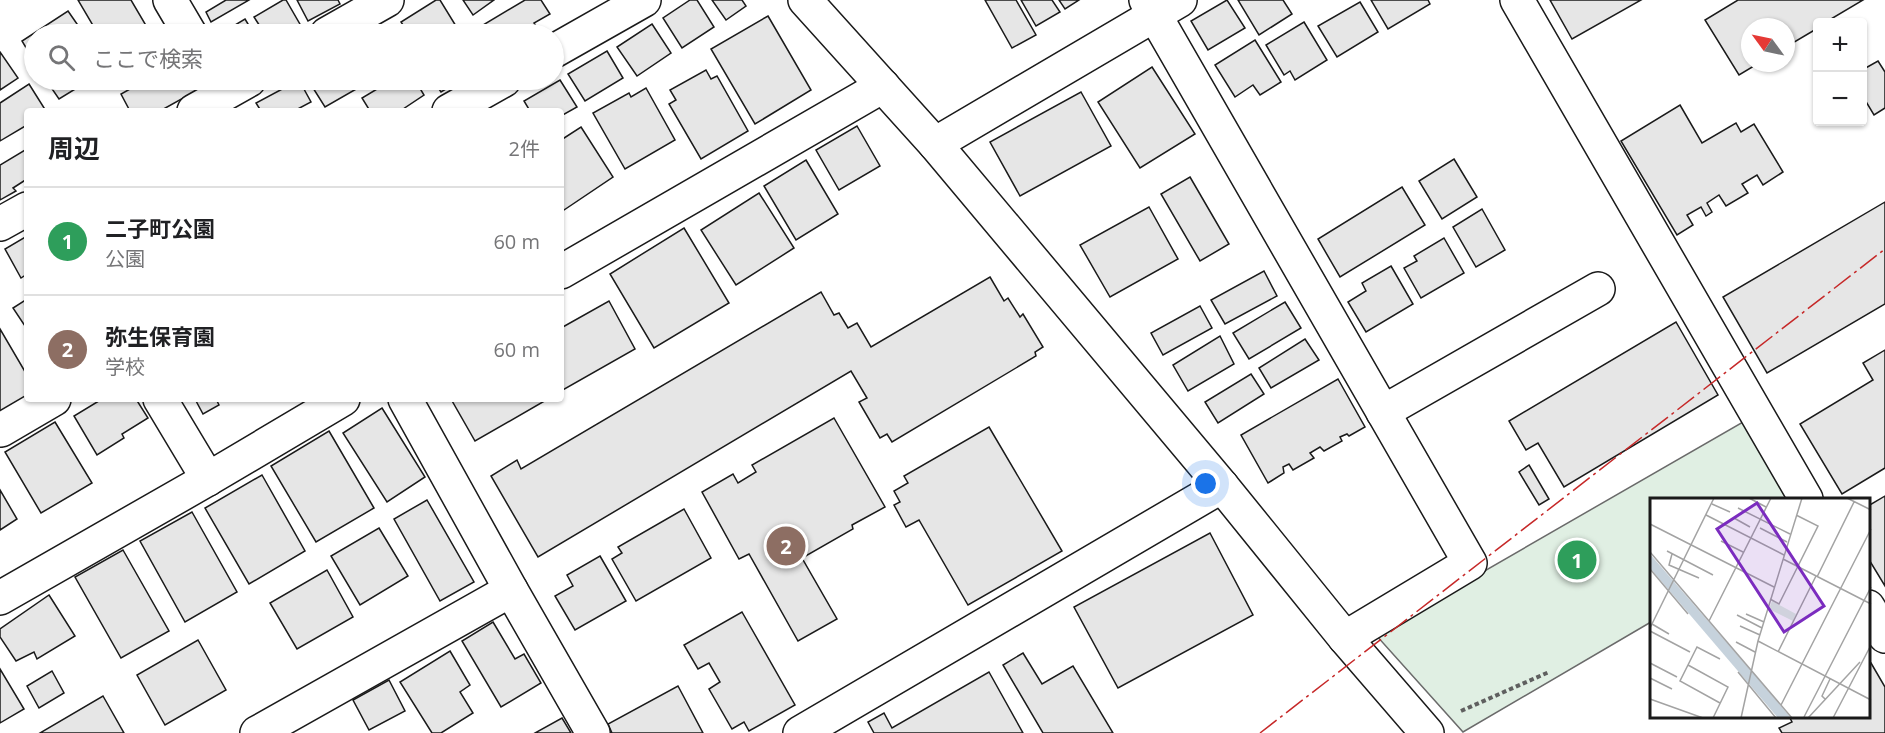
<!DOCTYPE html>
<html lang="ja">
<head>
<meta charset="utf-8">
<style>
  body { margin:0; font-family:"Open Sans","Noto Sans JP",sans-serif; background:#f6f6f6; color:#202124 }
  .controls { position:absolute; right:18px; top:18px; display:grid; overflow:hidden; border-radius:6px; box-shadow:0 2px 4px #0004 }
  .controls button { width:54px; height:54px; display:grid; place-items:center; padding:0; border:0; border-bottom:2px solid #e0e0e0; background:#fff; color:#202124; font:30px sans-serif }
  .compass { position:absolute; left:1741px; top:18px; width:54px; height:54px; border-radius:50%; background:#fff; box-shadow:0 2px 4px #0004; rotate:303deg }
  .you { position:absolute; left:1206px; top:484px; width:21px; height:21px; margin:-15px; border:4px solid #fff; border-radius:50%; background:#1a73e8; box-shadow:0 0 0 9px #1a73e833 }
  .badge { display:grid; place-items:center; width:39px; height:39px; border-radius:50%; background:#c62828; color:#fff; font-size:20px; font-weight:700 }
  .pin { position:absolute; translate:-50% -50%; border:3px solid #fff; box-shadow:0 2px 6px #0006 }
  .list { margin:0; padding:0; list-style:none }
  h2 { display:flex; justify-content:space-between; align-items:center; height:78px; margin:0; padding:0 24px; font-size:26px }
  h2 small { font-size:20px; font-weight:400; color:#757577 }
  .list li { display:grid; grid-template-columns:39px 1fr auto; gap:18px; align-items:center; box-sizing:border-box; height:108px; padding:0 24px; border-top:2px solid #e0e0e0 }
  .list b { display:block; font-size:22px; white-space:nowrap }
  .list p { margin:0; font-size:20px; white-space:nowrap; color:#757577 }
  .list em { font-size:20px; font-style:normal; color:#757577 }
  .icon { flex:none; width:33px; height:33px; fill:none; stroke:currentColor; stroke-width:2; stroke-linecap:round; stroke-linejoin:round }
  .map { position:relative; flex:none; width:1885px; height:733px; overflow:hidden }
  .search { position:absolute; background:#fff; box-shadow:0 2px 4px #0004; left:24px; top:24px; width:540px; height:66px; display:flex; align-items:center; gap:15px; box-sizing:border-box; padding:0 21px; border-radius:33px; color:#757577; font-size:22px }
  .panel { position:absolute; background:#fff; box-shadow:0 2px 4px #0004; left:24px; top:108px; width:540px; height:294px; border-radius:6px }
  .map>svg:first-child { display:block }
  .green { fill:#e0efe3; stroke:#6a6a6a; stroke-width:1.5 }
  .building { fill:#e6e6e6; stroke:#1a1a1a; stroke-width:1.5 }
  .lines { fill:none; stroke-linecap:round; stroke-linejoin:round }
  .minor-casing { stroke:#1a1a1a; stroke-width:36 }
  .path { stroke:#5f5f5f; stroke-width:4; stroke-dasharray:4.5 3; stroke-linecap:butt }
  .minor { stroke:#fff; stroke-width:33 }
  .power { stroke:#c62828; stroke-width:1.5; stroke-dasharray:21 4.5 3 4.5; stroke-linecap:butt }
  .inset-road { fill:none; stroke:#a3a3a3; stroke-width:1.5 }
  .view { fill:#7b2cbf; fill-opacity:0.15; stroke:#7b2cbf; stroke-width:3 }
  .inset-edge { fill:none; stroke:#1a1a1a; stroke-width:3 }
</style>
</head>
<body>
<div class="map">
<svg width="1885" height="733" viewBox="0 0 1885 733">
  <rect width="100%" height="100%" fill="#fff"/>
  <path class="green" d="M 1743,422 L 1787,499 L 1651,499 L 1651,622 L 1463,732 L 1375,634 Z"/>
  <g class="building">
    <path d="M 78,0 L 131,0 L 151,34 L 98,34 Z"/>
    <path d="M 226,0 L 249,0 L 211,22 L 206,12 Z"/>
    <path d="M 283,0 L 286,0 L 301,26 L 286,34 L 265,34 L 254,17 Z"/>
    <path d="M 297,0 L 338,0 L 340,4 L 308,21 Z"/>
    <path d="M 436,0 L 440,0 L 459,31 L 453,34 L 409,34 L 401,22 Z"/>
    <path d="M 463,0 L 494,0 L 473,15 Z"/>
    <path d="M 525,0 L 541,0 L 550,14 L 534,23 L 541,34 L 468,34 Z"/>
    <path d="M 690,0 L 697,0 L 714,27 L 682,48 L 663,18 Z"/>
    <path d="M 712,0 L 742,0 L 746,6 L 726,20 Z"/>
    <path d="M 985,0 L 1016,0 L 1036,35 L 1012,48 Z"/>
    <path d="M 1021,0 L 1052,0 L 1060,12 L 1036,26 Z"/>
    <path d="M 1059,0 L 1079,0 L 1065,9 Z"/>
    <path d="M 1227,0 L 1245,28 L 1208,50 L 1191,21 Z"/>
    <path d="M 1238,0 L 1283,0 L 1292,14 L 1259,35 Z"/>
    <path d="M 1371,0 L 1428,0 L 1430,4 L 1388,29 Z"/>
    <path d="M 1550,0 L 1641,0 L 1572,39 Z"/>
    <path d="M 1738,0 L 1863,0 L 1826,22 L 1818,22 L 1818,28 L 1786,47 L 1786,27 L 1750,27 L 1750,63 L 1759,63 L 1739,75 L 1705,20 Z"/>
    <path d="M 1360,2 L 1378,32 L 1337,57 L 1318,26 Z"/>
    <path d="M 68,11 L 84,34 L 34,34 L 34,61 L 22,41 Z"/>
    <path d="M 768,16 L 811,90 L 755,124 L 711,49 Z"/>
    <path d="M 245,19 L 254,34 L 220,34 Z"/>
    <path d="M 1304,22 L 1327,60 L 1295,80 L 1290,71 L 1284,75 L 1266,45 Z"/>
    <path d="M 652,24 L 671,53 L 637,76 L 617,47 Z"/>
    <path d="M 1255,40 L 1281,82 L 1260,95 L 1253,85 L 1235,97 L 1215,65 Z"/>
    <path d="M 607,51 L 623,78 L 585,101 L 568,74 Z"/>
    <path d="M 0,52 L 18,78 L 0,90 Z"/>
    <path d="M 1878,61 L 1885,72 L 1885,108 L 1874,115 L 1862,95 L 1862,70 Z"/>
    <path d="M 1152,67 L 1195,134 L 1140,168 L 1098,102 Z"/>
    <path d="M 706,70 L 711,79 L 717,76 L 748,131 L 701,159 L 669,104 L 676,100 L 670,90 Z"/>
    <path d="M 46,80 L 90,80 L 59,99 Z"/>
    <path d="M 146,80 L 190,80 L 196,91 L 160,111 L 130,111 L 121,94 Z"/>
    <path d="M 299,80 L 311,102 L 294,111 L 261,111 L 256,103 Z"/>
    <path d="M 308,80 L 372,80 L 325,107 Z"/>
    <path d="M 392,80 L 415,80 L 424,95 L 400,111 L 370,111 L 362,98 Z"/>
    <path d="M 433,80 L 461,80 L 441,92 Z"/>
    <path d="M 560,80 L 577,107 L 561,116 L 561,111 L 530,111 L 524,101 Z"/>
    <path d="M 29,84 L 46,111 L 27,111 L 27,125 L 0,141 L 0,103 Z"/>
    <path d="M 646,88 L 675,140 L 625,169 L 593,113 L 629,93 L 631,97 Z"/>
    <path d="M 1081,92 L 1111,146 L 1020,196 L 990,142 Z"/>
    <path d="M 1680,105 L 1702,143 L 1736,123 L 1741,132 L 1754,124 L 1783,172 L 1763,185 L 1757,175 L 1742,184 L 1748,193 L 1726,206 L 1719,195 L 1707,203 L 1712,212 L 1706,216 L 1701,207 L 1687,215 L 1693,225 L 1677,235 L 1621,141 Z"/>
    <path d="M 857,126 L 880,166 L 839,190 L 816,150 Z"/>
    <path d="M 581,127 L 613,177 L 564,210 L 561,204 L 561,140 Z"/>
    <path d="M 25,150 L 27,154 L 27,179 L 13,188 L 16,191 L 0,200 L 0,165 Z"/>
    <path d="M 1454,159 L 1477,197 L 1442,219 L 1419,181 Z"/>
    <path d="M 806,160 L 838,214 L 796,240 L 764,186 Z"/>
    <path d="M 1190,177 L 1229,244 L 1200,261 L 1161,194 Z"/>
    <path d="M 1402,187 L 1425,225 L 1340,277 L 1318,239 Z"/>
    <path d="M 759,193 L 794,248 L 736,285 L 701,230 Z"/>
    <path d="M 1885,202 L 1885,304 L 1767,373 L 1723,297 Z"/>
    <path d="M 1149,207 L 1178,259 L 1110,297 L 1080,245 Z"/>
    <path d="M 1482,209 L 1505,250 L 1476,267 L 1453,227 Z"/>
    <path d="M 684,228 L 729,303 L 654,348 L 610,274 Z"/>
    <path d="M 27,236 L 27,274 L 21,278 L 5,249 Z"/>
    <path d="M 1444,238 L 1464,273 L 1421,298 L 1404,268 L 1417,261 L 1414,256 Z"/>
    <path d="M 1391,266 L 1413,304 L 1366,332 L 1348,302 L 1366,291 L 1362,283 Z"/>
    <path d="M 1264,271 L 1277,296 L 1225,324 L 1211,300 Z"/>
    <path d="M 990,277 L 1004,301 L 1008,298 L 1020,317 L 1023,314 L 1043,347 L 1035,352 L 1036,356 L 892,442 L 887,434 L 880,438 L 859,402 L 867,398 L 851,371 L 538,557 L 491,476 L 517,460 L 521,469 L 821,292 L 834,315 L 839,313 L 848,328 L 857,323 L 871,347 Z"/>
    <path d="M 27,299 L 27,329 L 13,308 Z"/>
    <path d="M 609,301 L 635,349 L 561,391 L 561,328 Z"/>
    <path d="M 1285,302 L 1301,328 L 1249,359 L 1233,333 Z"/>
    <path d="M 1200,306 L 1212,328 L 1163,355 L 1151,333 Z"/>
    <path d="M 1676,322 L 1718,395 L 1564,487 L 1538,443 L 1526,450 L 1509,421 Z"/>
    <path d="M 0,329 L 27,375 L 27,399 L 0,414 Z"/>
    <path d="M 1220,336 L 1234,364 L 1188,391 L 1173,365 Z"/>
    <path d="M 1305,339 L 1319,360 L 1271,388 L 1259,368 Z"/>
    <path d="M 1885,350 L 1885,468 L 1842,494 L 1800,424 L 1873,380 L 1863,363 Z"/>
    <path d="M 1251,374 L 1264,394 L 1218,423 L 1205,402 Z"/>
    <path d="M 1338,379 L 1365,427 L 1349,436 L 1347,434 L 1340,437 L 1342,441 L 1324,451 L 1320,447 L 1310,453 L 1314,458 L 1293,470 L 1289,464 L 1283,467 L 1284,473 L 1268,483 L 1241,435 Z"/>
    <path d="M 102,399 L 136,399 L 148,418 L 122,434 L 124,438 L 97,455 L 74,416 Z"/>
    <path d="M 195,399 L 216,399 L 219,405 L 203,414 Z"/>
    <path d="M 451,399 L 548,399 L 475,441 Z"/>
    <path d="M 382,408 L 425,477 L 387,502 L 343,433 Z"/>
    <path d="M 834,418 L 885,507 L 852,525 L 853,529 L 802,558 L 837,619 L 798,641 L 749,554 L 739,559 L 702,492 L 733,474 L 738,483 L 756,472 L 752,465 Z"/>
    <path d="M 55,422 L 92,483 L 41,513 L 5,452 Z"/>
    <path d="M 989,427 L 1062,551 L 968,605 L 919,520 L 906,527 L 894,505 L 900,502 L 894,491 L 908,483 L 904,476 Z"/>
    <path d="M 329,431 L 374,508 L 316,542 L 271,466 Z"/>
    <path d="M 1529,465 L 1549,499 L 1539,505 L 1519,472 Z"/>
    <path d="M 262,475 L 305,551 L 249,584 L 205,508 Z"/>
    <path d="M 0,490 L 17,519 L 0,530 Z"/>
    <path d="M 1885,496 L 1885,586 L 1868,558 L 1868,506 Z"/>
    <path d="M 427,500 L 474,582 L 440,601 L 394,519 Z"/>
    <path d="M 684,509 L 711,558 L 636,601 L 612,559 L 622,553 L 618,547 Z"/>
    <path d="M 192,512 L 237,592 L 185,622 L 140,541 Z"/>
    <path d="M 379,528 L 408,576 L 360,605 L 331,556 Z"/>
    <path d="M 1210,533 L 1253,615 L 1118,688 L 1074,607 Z"/>
    <path d="M 123,550 L 169,631 L 121,658 L 75,577 Z"/>
    <path d="M 600,556 L 626,601 L 575,630 L 555,596 L 573,586 L 567,575 Z"/>
    <path d="M 327,570 L 353,617 L 297,649 L 270,603 Z"/>
    <path d="M 49,595 L 75,636 L 37,659 L 34,652 L 16,661 L 0,637 L 0,629 Z"/>
    <path d="M 742,612 L 795,705 L 749,731 L 744,722 L 732,729 L 709,689 L 720,682 L 709,663 L 698,669 L 684,645 Z"/>
    <path d="M 493,622 L 515,659 L 524,654 L 541,683 L 501,707 L 462,641 Z"/>
    <path d="M 198,640 L 226,690 L 165,725 L 137,675 Z"/>
    <path d="M 450,651 L 470,685 L 460,692 L 473,713 L 441,733 L 432,733 L 400,682 Z"/>
    <path d="M 1023,653 L 1042,684 L 1073,666 L 1113,733 L 1043,733 L 1003,665 Z"/>
    <path d="M 1871,663 L 1885,687 L 1885,733 L 1782,733 L 1779,728 L 1792,722 L 1789,716 L 1868,716 L 1868,664 Z"/>
    <path d="M 0,669 L 24,709 L 0,723 Z"/>
    <path d="M 52,671 L 64,693 L 39,708 L 27,686 Z"/>
    <path d="M 989,672 L 1023,733 L 874,733 L 868,722 L 884,713 L 892,728 Z"/>
    <path d="M 389,680 L 405,711 L 369,730 L 353,700 Z"/>
    <path d="M 678,686 L 703,733 L 612,733 L 608,724 Z"/>
    <path d="M 103,696 L 124,733 L 40,733 Z"/>
    <path d="M 562,718 L 571,733 L 535,733 Z"/>
  </g>
  <g class="lines">
    <defs>
      <g id="minor">
        <path d="M 170,0 L 190,34"/>
        <path d="M 805,0 L 935,144 L 1222,486 L 1345,638 L 1427,733"/>
        <path d="M 1146,0 L 1470,563 L 1345,638"/>
        <path d="M 1517,0 L 1806,499"/>
        <path d="M 327,34 L 387,0"/>
        <path d="M 554,51 L 644,0"/>
        <path d="M 194,111 L 249,80"/>
        <path d="M 449,111 L 504,80"/>
        <path d="M 935,144 L 1180,0"/>
        <path d="M 0,224 L 27,209"/>
        <path d="M 561,272 L 883,86"/>
        <path d="M 160,399 L 208,479"/>
        <path d="M 405,399 L 511,590 L 593,733"/>
        <path d="M 1383,412 L 1598,289"/>
        <path d="M 1,430 L 54,399"/>
        <path d="M 0,598 L 208,479 L 343,399"/>
        <path d="M 1868,607 L 1885,636"/>
        <path d="M 257,733 L 511,590"/>
        <path d="M 800,733 L 1222,486"/>
      </g>
    </defs>
    <use href="#minor" class="minor-casing"/>
    <path class="path" d="M 1461,711 L 1549,672"/>
    <use href="#minor" class="minor"/>
    <path class="power" d="M 1260,733 L 1885,249"/>
  </g>
  <g transform="translate(1650 498)">
    <rect width="220" height="220" fill="#fff"/>
    <path d="M 122,103 L 146,116 L 143,123 L 119,111 Z" fill="#e0efe3"/>
    <path d="M 0,56 L 103,175 L 141,220 L 128,220 L 0,70 Z" fill="#c6d2dc"/>
    <path class="inset-road" d="M 99,0 L 116,9M 197,0 L 221,12M 62,6 L 80,14M 88,10 L 140,36M 56,17 L 134,57M 84,20 L 100,29M 0,26 L 124,89M 110,30 L 137,44M 71,43 L 93,54M 17,53 L 63,77M 0,54 L 142,220M 22,56 L 19,67 L 49,80M 133,61 L 221,106M 0,71 L 38,116M 167,79 L 204,4M 120,101 L 129,106 L 168,28 L 146,17M 96,116 L 114,124M 87,117 L 112,130M 59,123 L 121,0M 2,126 L 19,136M 90,128 L 110,137M 0,130 L 64,0M 0,133 L 40,154M 108,143 L 221,202M 86,144 L 105,154M 128,154 L 166,78M 0,165 L 27,179M 38,167 L 78,189 L 63,220M 88,174 L 126,220M 0,180 L 22,191M 0,201 L 53,220M 175,201 L 172,198 L 180,181M 70,205 L 30,183 L 47,149 L 70,161M 131,207 L 221,31M 154,219 L 221,89M 91,220 L 108,143 L 152,0M 158,220 L 210,164M 183,220 L 221,147"/>
    <path class="view" d="M 107,5 L 174,108 L 134,134 L 67,31 Z"/>
    <rect width="220" height="220" class="inset-edge"/>
  </g>
</svg>
<div class="controls">
<button>+</button>
<button>−</button>
</div>
<svg class="compass" viewBox="-18 -18 36 36"><path d="M0-13l5 13h-10z" fill="#e53935"/><path d="M0 13l5-13h-10z" fill="#757577"/></svg>
<div class="you"></div>
<div class="pin badge" style="left:1577px;top:560px;background:#2e9e5b">1</div>
<div class="pin badge" style="left:786px;top:546px;background:#8d6e63">2</div>
<div class="search"><svg class="icon" aria-label="search" viewBox="0 0 24 24"><circle cx="10" cy="10" r="6"/><path d="M15 15l6 6"/></svg>ここで検索</div>
<section class="panel">
<h2>周辺<small>2件</small></h2>
<ul class="list">
<li><span class="badge" style="background:#2e9e5b">1</span><div><b>二子町公園</b><p>公園</p></div><em>60 m</em></li>
<li><span class="badge" style="background:#8d6e63">2</span><div><b>弥生保育園</b><p>学校</p></div><em>60 m</em></li>
</ul>
</section>
</div>
</body>
</html>
